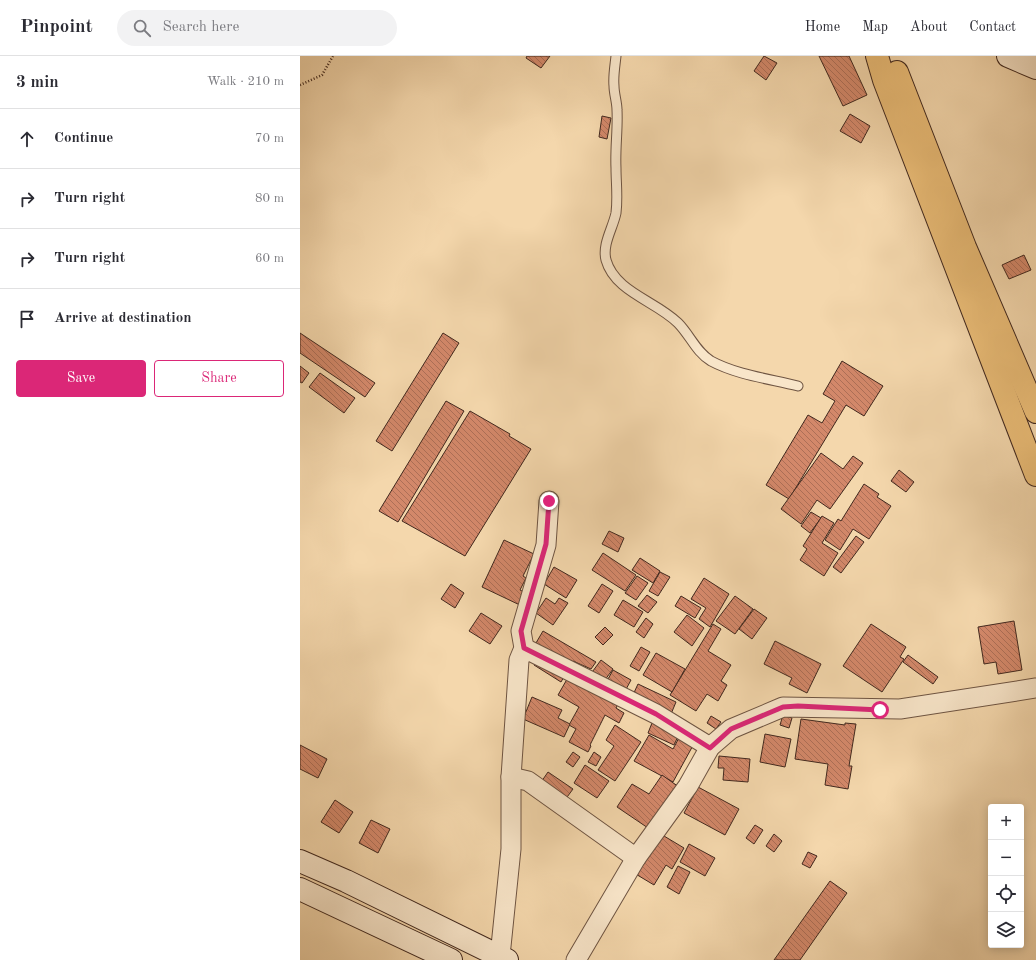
<!DOCTYPE html>
<html lang="en">
<head>
<meta charset="utf-8">
<style>
  body { margin:0; font-family:"Old Standard TT",serif; background:#f2f2f3; color:#2b2b33 }
  .controls { position:absolute; right:12px; bottom:12px; display:grid; overflow:hidden; border-radius:4px; box-shadow:0 2px 10px #0003 }
  .controls button { width:36px; height:36px; display:grid; place-items:center; padding:0; border:0; border-bottom:1px solid #e1e1e2; background:#fff; color:#2b2b33; font:20px sans-serif }
  .stop { position:absolute; width:12px; height:12px; margin:-9px; border:3px solid #db2777; border-radius:50%; background:#fff }
  .stop.end { background:#db2777; border-color:#fff; box-shadow:0 1px 4px #0008 }
  .list { margin:0; padding:0; list-style:none }
  h2 { display:flex; justify-content:space-between; align-items:center; height:52px; margin:0; padding:0 16px; font-size:17px }
  h2 small { font-size:13px; font-weight:400; color:#7c7c81 }
  .list li { display:grid; grid-template-columns:26px 1fr auto; gap:12px; align-items:center; box-sizing:border-box; height:60px; padding:0 16px; border-top:1px solid #e1e1e2 }
  .list b { display:block; font-size:15px; white-space:nowrap }
  .list em { font-size:13px; font-style:normal; color:#7c7c81 }
  .actions { display:flex; gap:8px; padding:12px 16px }
  .actions a { flex:1; padding:9px 0; border:1px solid #db2777; border-radius:4px; text-align:center; font-size:14px; color:#db2777 }
  .actions .main { background:#db2777; color:#fff }
  .icon { flex:none; width:22px; height:22px; fill:none; stroke:currentColor; stroke-width:2; stroke-linecap:round; stroke-linejoin:round }
  .map { position:relative; flex:none; width:736px; height:904px; overflow:hidden }
  header { display:flex; align-items:center; gap:24px; box-sizing:border-box; height:56px; padding:0 20px; background:#fff; border-bottom:1px solid #e1e1e2 }
  header strong { font-size:19px }
  nav { display:flex; gap:22px; margin-inline-start:auto; font-size:14px }
  .search { width:280px; height:36px; background:#f2f2f3; display:flex; align-items:center; gap:10px; box-sizing:border-box; padding:0 14px; border-radius:22px; color:#7c7c81; font-size:15px }
  main { display:flex }
  aside { flex:1; background:#fff }
  .map>svg:first-child { display:block }
  .building { fill:url(#building-back-hatch); stroke:#41281e }
  .lines { fill:none; stroke-linecap:round; stroke-linejoin:round }
  .lane-casing { stroke:#6e5442; stroke-width:11 }
  .street-casing { stroke:#6e5442; stroke-width:21 }
  .secondary-casing { stroke:#41281e; stroke-width:24 }
  .primary-casing { stroke:#41281e; stroke-width:24 }
  .path { stroke:#41281e; stroke-width:2.5; stroke-dasharray:1 2; stroke-linecap:butt }
  .lane { stroke:#f8e5c9; stroke-width:9 }
  .street { stroke:#f8e5c9; stroke-width:19 }
  .secondary { stroke:#f8e5c9; stroke-width:22 }
  .primary { stroke:#eabc76; stroke-width:22 }
  .route { stroke:#db2777; stroke-width:5 }
</style>
</head>
<body>
<header>
<strong>Pinpoint</strong>
<div class="search"><svg class="icon" aria-label="search" viewBox="0 0 24 24"><circle cx="10" cy="10" r="6"/><path d="M15 15l6 6"/></svg>Search here</div>
<nav><a>Home</a><a>Map</a><a>About</a><a>Contact</a></nav>
</header>
<main>
<aside>
<h2>3 min<small>Walk · 210 m</small></h2>
<ul class="list">
<li><svg class="icon" aria-label="ahead" viewBox="0 0 24 24"><path d="M12 20V5M6 11l6-6 6 6"/></svg><div><b>Continue</b></div><em>70 m</em></li>
<li><svg class="icon" aria-label="right" viewBox="0 0 24 24"><path d="M7 20v-9h11M14 6l5 5-5 5"/></svg><div><b>Turn right</b></div><em>80 m</em></li>
<li><svg class="icon" aria-label="right" viewBox="0 0 24 24"><path d="M7 20v-9h11M14 6l5 5-5 5"/></svg><div><b>Turn right</b></div><em>60 m</em></li>
<li><svg class="icon" aria-label="arrive" viewBox="0 0 24 24"><path d="M6 21V4h12l-3 4 3 4H6"/></svg><div><b>Arrive at destination</b></div></li>
</ul>
<div class="actions"><a class="main">Save</a><a>Share</a></div>
</aside>
<div class="map">
<svg width="736" height="904" viewBox="0 0 736 904">
  <defs>
    <pattern id="building-back-hatch" width="6" height="6" patternUnits="userSpaceOnUse"><rect width="6" height="6" fill="#d3886a"/><path d="M-1 5l2 2M0 0l6 6M5-1l2 2" fill="none" stroke="#ad6f57"/></pattern>
  </defs>
  <rect width="100%" height="100%" fill="#f4d7ac"/>
  <filter id="stains"><feTurbulence type="fractalNoise" baseFrequency=".005" numOctaves="4"/><feColorMatrix values="0 0 0 0 .2 0 0 0 0 .09 0 0 0 0 .02 0 0 0 .5 -.17"/></filter>
  <radialGradient id="worn" r=".72"><stop offset=".6" stop-color="#630" stop-opacity="0"/><stop offset="1" stop-color="#630" stop-opacity=".3"/></radialGradient>
  <g class="building">
    <path d="M 227,0 L 250,0 L 241,12 L 226,2 Z"/>
    <path d="M 464,0 L 477,7 L 466,24 L 454,15 Z"/>
    <path d="M 519,0 L 549,0 L 567,39 L 543,50 Z"/>
    <path d="M 550,58 L 570,70 L 561,87 L 540,75 Z"/>
    <path d="M 302,60 L 311,62 L 307,83 L 299,81 Z"/>
    <path d="M 724,199 L 731,214 L 709,223 L 702,209 Z"/>
    <path d="M 0,277 L 75,327 L 65,341 L 0,297 Z"/>
    <path d="M 143,277 L 159,287 L 92,395 L 76,385 Z"/>
    <path d="M 542,305 L 583,330 L 564,360 L 546,349 L 489,443 L 466,429 L 508,359 L 522,367 L 535,345 L 523,338 Z"/>
    <path d="M 0,310 L 9,317 L 2,327 L 0,326 Z"/>
    <path d="M 20,317 L 55,342 L 44,357 L 9,331 Z"/>
    <path d="M 146,345 L 164,355 L 98,466 L 79,455 Z"/>
    <path d="M 170,355 L 210,378 L 209,380 L 231,393 L 165,500 L 102,465 Z"/>
    <path d="M 521,397 L 543,413 L 553,400 L 563,407 L 530,453 L 517,444 L 501,468 L 481,453 Z"/>
    <path d="M 599,414 L 614,426 L 606,436 L 591,425 Z"/>
    <path d="M 564,428 L 579,438 L 577,441 L 591,450 L 569,483 L 553,473 L 540,494 L 525,484 L 538,463 L 541,465 Z"/>
    <path d="M 511,456 L 521,462 L 510,477 L 501,470 Z"/>
    <path d="M 522,460 L 534,467 L 522,487 L 538,497 L 524,520 L 500,504 L 507,493 L 503,490 Z"/>
    <path d="M 309,475 L 324,482 L 318,496 L 302,488 Z"/>
    <path d="M 556,480 L 564,486 L 541,517 L 533,511 Z"/>
    <path d="M 204,484 L 234,498 L 223,520 L 226,522 L 220,534 L 230,539 L 224,551 L 182,531 Z"/>
    <path d="M 303,497 L 336,519 L 325,535 L 292,514 Z"/>
    <path d="M 340,502 L 360,515 L 353,527 L 332,514 Z"/>
    <path d="M 254,511 L 277,524 L 266,542 L 244,528 Z"/>
    <path d="M 360,516 L 370,521 L 358,540 L 349,535 Z"/>
    <path d="M 337,520 L 348,527 L 336,544 L 325,537 Z"/>
    <path d="M 404,522 L 429,538 L 410,571 L 399,563 L 406,552 L 391,543 Z"/>
    <path d="M 151,528 L 164,537 L 155,552 L 141,543 Z"/>
    <path d="M 302,528 L 313,535 L 299,557 L 288,550 Z"/>
    <path d="M 347,539 L 357,546 L 348,557 L 338,550 Z"/>
    <path d="M 381,540 L 401,552 L 395,562 L 375,550 Z"/>
    <path d="M 435,540 L 453,553 L 435,578 L 416,565 Z"/>
    <path d="M 246,542 L 255,548 L 259,542 L 268,547 L 253,569 L 236,557 Z"/>
    <path d="M 323,544 L 343,556 L 334,571 L 314,559 Z"/>
    <path d="M 454,553 L 467,562 L 452,583 L 439,573 Z"/>
    <path d="M 181,557 L 202,570 L 190,588 L 169,575 Z"/>
    <path d="M 387,559 L 404,572 L 392,590 L 374,576 Z"/>
    <path d="M 346,562 L 353,568 L 344,582 L 336,576 Z"/>
    <path d="M 714,565 L 722,614 L 698,618 L 696,606 L 684,608 L 678,571 Z"/>
    <path d="M 413,568 L 421,573 L 408,595 L 431,609 L 421,625 L 427,629 L 418,645 L 407,638 L 396,655 L 370,639 Z"/>
    <path d="M 571,568 L 606,591 L 600,601 L 604,603 L 582,636 L 543,610 Z"/>
    <path d="M 305,571 L 313,579 L 303,589 L 295,581 Z"/>
    <path d="M 243,575 L 296,606 L 291,613 L 273,605 L 261,626 L 234,609 L 241,597 L 233,592 Z"/>
    <path d="M 475,585 L 521,608 L 507,637 L 489,628 L 492,622 L 464,608 Z"/>
    <path d="M 341,591 L 350,596 L 339,615 L 330,610 Z"/>
    <path d="M 356,597 L 385,613 L 372,636 L 343,619 Z"/>
    <path d="M 608,599 L 638,621 L 633,628 L 603,606 Z"/>
    <path d="M 301,604 L 313,613 L 299,632 L 287,623 Z"/>
    <path d="M 313,614 L 331,624 L 316,652 L 324,657 L 319,667 L 305,659 L 290,689 L 291,690 L 288,696 L 269,686 L 276,673 L 269,669 L 279,651 L 258,639 L 270,618 L 302,634 Z"/>
    <path d="M 338,628 L 376,646 L 371,658 L 332,641 Z"/>
    <path d="M 232,641 L 262,654 L 258,662 L 270,668 L 264,681 L 223,663 Z"/>
    <path d="M 483,659 L 492,662 L 489,672 L 480,669 Z"/>
    <path d="M 411,660 L 421,666 L 416,673 L 407,667 Z"/>
    <path d="M 354,662 L 381,674 L 374,689 L 348,677 Z"/>
    <path d="M 501,663 L 545,669 L 545,667 L 556,668 L 549,710 L 552,710 L 548,733 L 525,729 L 528,708 L 495,703 Z"/>
    <path d="M 315,669 L 341,686 L 315,725 L 298,714 L 314,690 L 306,684 Z"/>
    <path d="M 382,676 L 396,684 L 373,726 L 334,705 L 349,679 L 373,693 Z"/>
    <path d="M 465,678 L 491,683 L 485,711 L 460,706 Z"/>
    <path d="M 0,689 L 27,703 L 18,722 L 0,713 Z"/>
    <path d="M 273,696 L 280,701 L 273,711 L 266,706 Z"/>
    <path d="M 294,696 L 301,701 L 296,710 L 288,706 Z"/>
    <path d="M 419,700 L 450,703 L 448,726 L 423,724 L 424,712 L 418,712 Z"/>
    <path d="M 285,709 L 309,725 L 297,742 L 274,727 Z"/>
    <path d="M 248,716 L 273,733 L 259,752 L 235,735 Z"/>
    <path d="M 362,719 L 379,731 L 351,774 L 317,751 L 332,728 L 349,738 Z"/>
    <path d="M 398,731 L 439,753 L 425,779 L 384,757 Z"/>
    <path d="M 35,744 L 53,756 L 39,777 L 21,766 Z"/>
    <path d="M 71,764 L 90,773 L 78,797 L 59,787 Z"/>
    <path d="M 455,769 L 463,774 L 454,788 L 446,782 Z"/>
    <path d="M 359,777 L 384,792 L 372,813 L 366,809 L 354,829 L 334,817 Z"/>
    <path d="M 474,778 L 482,785 L 474,796 L 466,790 Z"/>
    <path d="M 389,788 L 415,802 L 405,820 L 380,806 Z"/>
    <path d="M 508,796 L 517,800 L 510,812 L 502,808 Z"/>
    <path d="M 378,810 L 390,816 L 379,838 L 367,831 Z"/>
    <path d="M 530,825 L 547,837 L 500,904 L 474,904 Z"/>
  </g>
  <g class="lines">
    <defs>
      <path id="lane" d="M 316,0 C 315,10 313,20 314,30 C 314,38 317,46 317,54 C 318,73 315,92 316,112 C 316,127 318,141 316,157 C 313,172 302,188 306,204 C 315,236 356,245 378,267 C 390,279 396,296 411,305 C 437,319 470,323 498,330"/>
      <g id="street">
        <path d="M 224,592 L 356,658 L 410,691"/>
        <path d="M 211,721 L 228,725 L 336,802"/>
        <path d="M 200,900 L 211,793 L 211,721 L 219,604 L 224,592 L 221,575 L 246,489 L 249,445"/>
        <path d="M 276,904 L 336,802 L 388,730 L 410,691 L 431,673 L 483,651 L 600,653 L 736,632"/>
      </g>
      <g id="secondary">
        <path d="M 708,0 L 736,12"/>
        <path d="M 0,805 L 46,825 L 207,904"/>
        <path d="M 0,833 L 151,904"/>
      </g>
      <g id="primary">
        <path d="M 577,0 L 584,24 L 736,419"/>
        <path d="M 597,16 L 665,191 L 736,356"/>
      </g>
    </defs>
    <use href="#lane" class="lane-casing"/>
    <use href="#street" class="street-casing"/>
    <use href="#secondary" class="secondary-casing"/>
    <use href="#primary" class="primary-casing"/>
    <path class="path" d="M 0,29 L 22,19 L 33,0"/>
    <use href="#lane" class="lane"/>
    <use href="#street" class="street"/>
    <use href="#secondary" class="secondary"/>
    <use href="#primary" class="primary"/>
  </g>
  <g class="lines">
    <path class="route" d="M 249,445 L 246,488 L 221,575 L 224,592 L 356,658 L 410,692 L 431,673 L 483,651 L 498,650 L 580,654"/>
  </g>
  <rect width="100%" height="100%" filter="url(#stains)"/>
  <rect width="100%" height="100%" fill="url(#worn)"/>
</svg>
<div class="controls">
<button>+</button>
<button>−</button>
<button><svg class="icon" aria-label="locate" viewBox="0 0 24 24"><circle cx="12" cy="12" r="6"/><path d="M12 2v4M12 18v4M2 12h4M18 12h4"/></svg></button>
<button><svg class="icon" aria-label="layers" viewBox="0 0 24 24"><path d="M12 4l9 5-9 5-9-5zM3 14l9 5 9-5"/></svg></button>
</div>
<div class="stop" style="left:580px;top:654px"></div>
<div class="stop end" style="left:249px;top:445px"></div>
</div>
</main>
</body>
</html>
